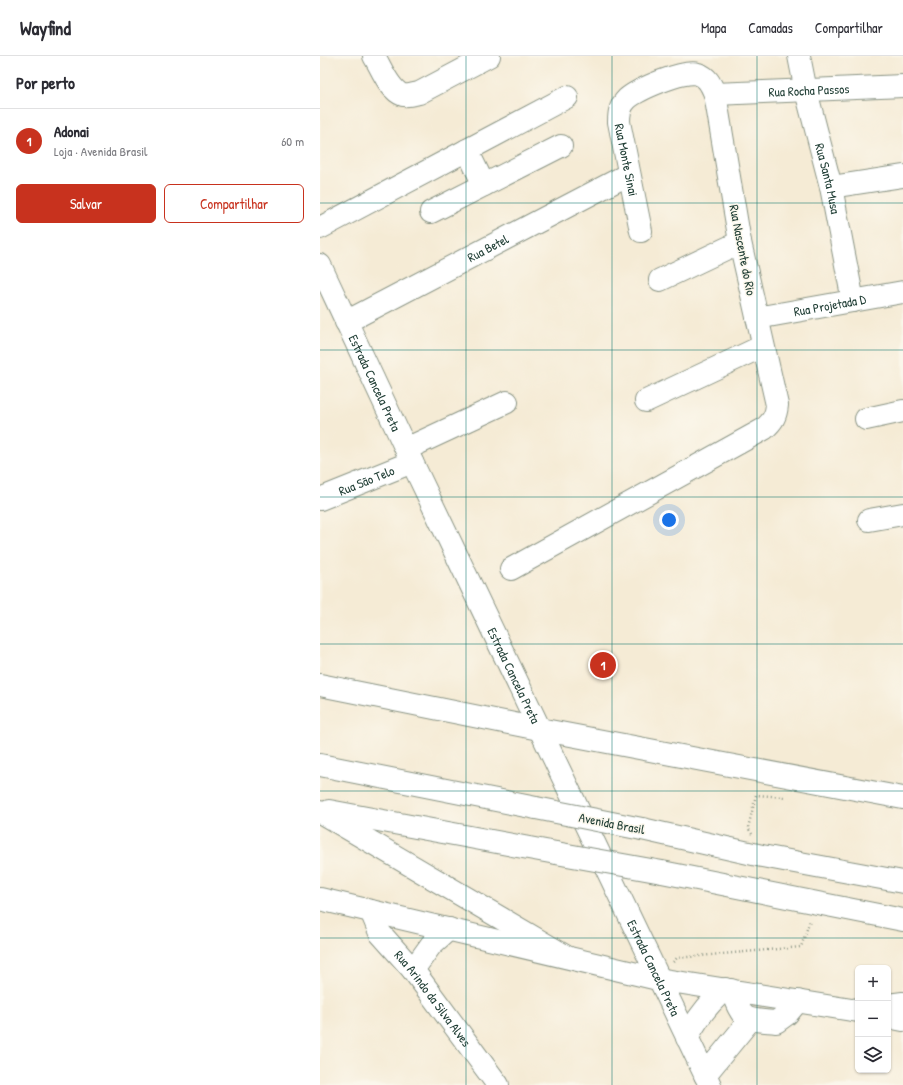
<!DOCTYPE html>
<html lang="pt">
<head>
<meta charset="utf-8">
<style>
  body { margin:0; font-family:"Patrick Hand",sans-serif; background:#f2f2f3; color:#2b2b33 }
  .controls { position:absolute; right:12px; bottom:12px; display:grid; overflow:hidden; border-radius:6px; box-shadow:0 1px 3px #0004 }
  .controls button { width:36px; height:36px; display:grid; place-items:center; padding:0; border:0; border-bottom:1px solid #e1e1e2; background:#fff; color:#2b2b33; font:20px sans-serif }
  .you { position:absolute; left:349px; top:464px; width:14px; height:14px; margin:-10px; border:3px solid #fff; border-radius:50%; background:#1a73e8; box-shadow:0 0 0 6px #1a73e833 }
  .badge { display:grid; place-items:center; width:26px; height:26px; border-radius:50%; background:#c8321e; color:#fff; font-size:13px; font-weight:700 }
  .pin { position:absolute; translate:-50% -50%; border:2px solid #fff; box-shadow:0 1px 4px #0006 }
  .list { margin:0; padding:0; list-style:none }
  h2 { display:flex; justify-content:space-between; align-items:center; height:52px; margin:0; padding:0 16px; font-size:17px }
  h2 small { font-size:13px; font-weight:400; color:#7c7c81 }
  .list li { display:grid; grid-template-columns:26px 1fr auto; gap:12px; align-items:center; box-sizing:border-box; height:64px; padding:0 16px; border-top:1px solid #e1e1e2 }
  .list b { display:block; font-size:15px; white-space:nowrap }
  .list p { margin:0; font-size:13px; white-space:nowrap; color:#7c7c81 }
  .list em { font-size:13px; font-style:normal; color:#7c7c81 }
  .actions { display:flex; gap:8px; padding:12px 16px }
  .actions a { flex:1; padding:9px 0; border:1px solid #c8321e; border-radius:6px; text-align:center; font-size:14px; color:#c8321e }
  .actions .main { background:#c8321e; color:#fff }
  .icon { flex:none; width:22px; height:22px; fill:none; stroke:currentColor; stroke-width:2; stroke-linecap:round; stroke-linejoin:round }
  .map { position:relative; flex:none; width:583px; height:1029px; overflow:hidden }
  header { display:flex; align-items:center; gap:24px; box-sizing:border-box; height:56px; padding:0 20px; background:#fff; border-bottom:1px solid #e1e1e2 }
  header strong { font-size:19px }
  nav { display:flex; gap:22px; margin-inline-start:auto; font-size:14px }
  main { display:flex }
  aside { flex:1; background:#fff }
  .map>svg:first-child { display:block }
  .lines { fill:none; stroke-linecap:round; stroke-linejoin:round }
  .minor-casing { stroke:#8a9484; stroke-width:24 }
  .highway-casing { stroke:#8a9484; stroke-width:24 }
  .path { stroke:#8a9484; stroke-width:2.5; stroke-dasharray:1 3; stroke-linecap:butt }
  .minor { stroke:#fff; stroke-width:22 }
  .highway { stroke:#fff; stroke-width:22 }
  .highway-bridge-casing { stroke:#8a9484; stroke-width:24; stroke-linecap:butt }
  .highway-bridge { stroke:#fff; stroke-width:22 }
  .grid { fill:none; stroke:#0f766e; stroke-width:1; stroke-opacity:0.55 }
  .labels { text-anchor:middle; dominant-baseline:central; stroke-width:3; stroke-linejoin:round; paint-order:stroke }
  .street-label { font-size:13px; fill:#1f3d34; stroke:#fbf7ec }
</style>
</head>
<body>
<header>
<strong>Wayfind</strong>
<nav><a>Mapa</a><a>Camadas</a><a>Compartilhar</a></nav>
</header>
<main>
<aside>
<h2>Por perto<small></small></h2>
<ul class="list">
<li><span class="badge">1</span><div><b>Adonai</b><p>Loja · Avenida Brasil</p></div><em>60 m</em></li>
</ul>
<div class="actions"><a class="main">Salvar</a><a>Compartilhar</a></div>
</aside>
<div class="map">
<svg width="583" height="1029" viewBox="0 0 583 1029">
  <rect width="100%" height="100%" fill="#fbf7ec"/>
  <filter id="ink" filterUnits="userSpaceOnUse"><feTurbulence type="fractalNoise" baseFrequency=".025" numOctaves="2"/><feDisplacementMap in="SourceGraphic" scale="8" xChannelSelector="R" yChannelSelector="G"/><feConvolveMatrix kernelMatrix="1 2 1 2 8 2 1 2 1" color-interpolation-filters="sRGB"/></filter>
  <filter id="wash" filterUnits="userSpaceOnUse"><feTurbulence type="fractalNoise" baseFrequency=".012" numOctaves="4" result="noise"/><feDisplacementMap in="SourceGraphic" scale="16" xChannelSelector="R" yChannelSelector="G"/><feGaussianBlur stdDeviation="0.9" result="paint"/><feColorMatrix in="noise" values="0 0 0 0 0 0 0 0 0 0 0 0 0 0 0 0 0 1.4 0 .05"/><feComposite in="paint" operator="in"/></filter>
  <g filter="url(#wash)">
    <rect width="100%" height="100%" fill="#f5ebd5"/>
  </g>
  <g filter="url(#ink)">
    <g class="lines">
      <defs>
        <g id="minor">
          <path d="M 54,0 C 61,11 69,34 83,39 C 88,40 94,38 99,37 L 169,0"/>
          <path id="s1" d="M 479,0 L 486,35 L 511,131 L 533,245"/>
          <path id="s2" d="M 395,38 L 583,30"/>
          <path d="M 147,94 L 164,129"/>
          <path d="M 511,131 L 583,120"/>
          <path d="M 111,156 L 241,90"/>
          <path d="M 0,172 L 247,41"/>
          <path id="s3" d="M 0,209 L 92,406 L 390,1029"/>
          <path d="M 340,224 L 420,186"/>
          <path id="s4" d="M 437,262 L 583,236"/>
          <path id="s5" d="M 26,266 L 309,118"/>
          <path d="M 326,345 L 443,290"/>
          <path d="M 546,363 L 583,355"/>
          <path d="M 86,393 L 187,346"/>
          <path id="s6" d="M 0,443 L 92,406"/>
          <path d="M 549,464 L 583,458"/>
          <path id="s7" d="M 191,513 L 444,373 C 453,365 456,360 457,349 L 420,186 L 395,38 C 391,29 388,21 378,18 C 364,13 317,34 307,43 C 300,50 299,57 299,66 L 321,175"/>
          <path d="M 0,629 L 219,673 L 583,742"/>
          <path d="M 0,843 L 338,923 L 538,955"/>
          <path id="s8" d="M 51,855 L 60,877 L 93,914 L 178,1029"/>
          <path d="M 93,914 L 111,889 L 129,873"/>
          <path d="M 411,934 C 424,966 422,963 456,966 L 467,958 L 478,945"/>
          <path d="M 568,961 L 583,964"/>
          <path d="M 367,982 C 377,962 388,948 405,933"/>
          <path d="M 385,1019 L 430,964"/>
        </g>
        <g id="highway">
          <path d="M 0,709 L 216,752"/>
          <path d="M 9,755 L 236,797"/>
          <path d="M 0,756 L 247,901"/>
          <path d="M 322,773 L 442,800 L 583,826"/>
          <path d="M 342,816 L 583,864"/>
          <path d="M 568,949 L 583,947"/>
          <path d="M 533,954 L 538,953"/>
        </g>
      </defs>
      <use href="#minor" class="minor-casing"/>
      <use href="#highway" class="highway-casing"/>
      <g class="path">
        <path d="M 432,778 L 428,772 L 436,739 L 464,741"/>
        <path d="M 353,906 L 357,902 L 481,891 L 490,864"/>
      </g>
      <use href="#minor" class="minor"/>
      <use href="#highway" class="highway"/>
      <defs>
        <g id="highway-bridge">
          <path d="M 216,752 L 322,773"/>
          <path d="M 236,797 L 342,816"/>
        </g>
      </defs>
      <use href="#highway-bridge" class="highway-bridge-casing"/>
      <use href="#highway-bridge" class="highway-bridge"/>
    </g>
  </g>
  <path class="grid" d="M 146,0 L 146,1029M 292,0 L 292,1029M 437,0 L 437,1029M 0,147 L 583,147M 0,294 L 583,294M 0,441 L 583,441M 0,588 L 583,588M 0,735 L 583,735M 0,882 L 583,882"/>
  <g class="labels">
    <g class="street-label">
      <text stroke="none"><textPath href="#s2" startOffset="94">Rua Rocha Passos</textPath></text>
      <text stroke="none"><textPath href="#s7" startOffset="802">Rua Monte Sinai</textPath></text>
      <text stroke="none"><textPath href="#s1" startOffset="126">Rua Santa Musa</textPath></text>
      <text stroke="none"><textPath href="#s5" startOffset="160">Rua Betel</textPath></text>
      <text transform="translate(423 194) rotate(79)">Rua Nascente do Rio</text>
      <text stroke="none"><textPath href="#s4" startOffset="74">Rua Projetada D</textPath></text>
      <text stroke="none"><textPath href="#s3" startOffset="130">Estrada Cancela Preta</textPath></text>
      <text stroke="none"><textPath href="#s6" startOffset="50">Rua São Telo</textPath></text>
      <text stroke="none"><textPath href="#s3" startOffset="454">Estrada Cancela Preta</textPath></text>
      <text transform="translate(292 767) rotate(11)">Avenida Brasil</text>
      <text stroke="none"><textPath href="#s3" startOffset="778">Estrada Cancela Preta</textPath></text>
      <text stroke="none"><textPath href="#s8" startOffset="108">Rua Arindo da Silva Alves</textPath></text>
    </g>
  </g>
</svg>
<div class="controls">
<button>+</button>
<button>−</button>
<button><svg class="icon" aria-label="layers" viewBox="0 0 24 24"><path d="M12 4l9 5-9 5-9-5zM3 14l9 5 9-5"/></svg></button>
</div>
<div class="you"></div>
<div class="pin badge" style="left:283px;top:609px">1</div>
</div>
</main>
</body>
</html>
